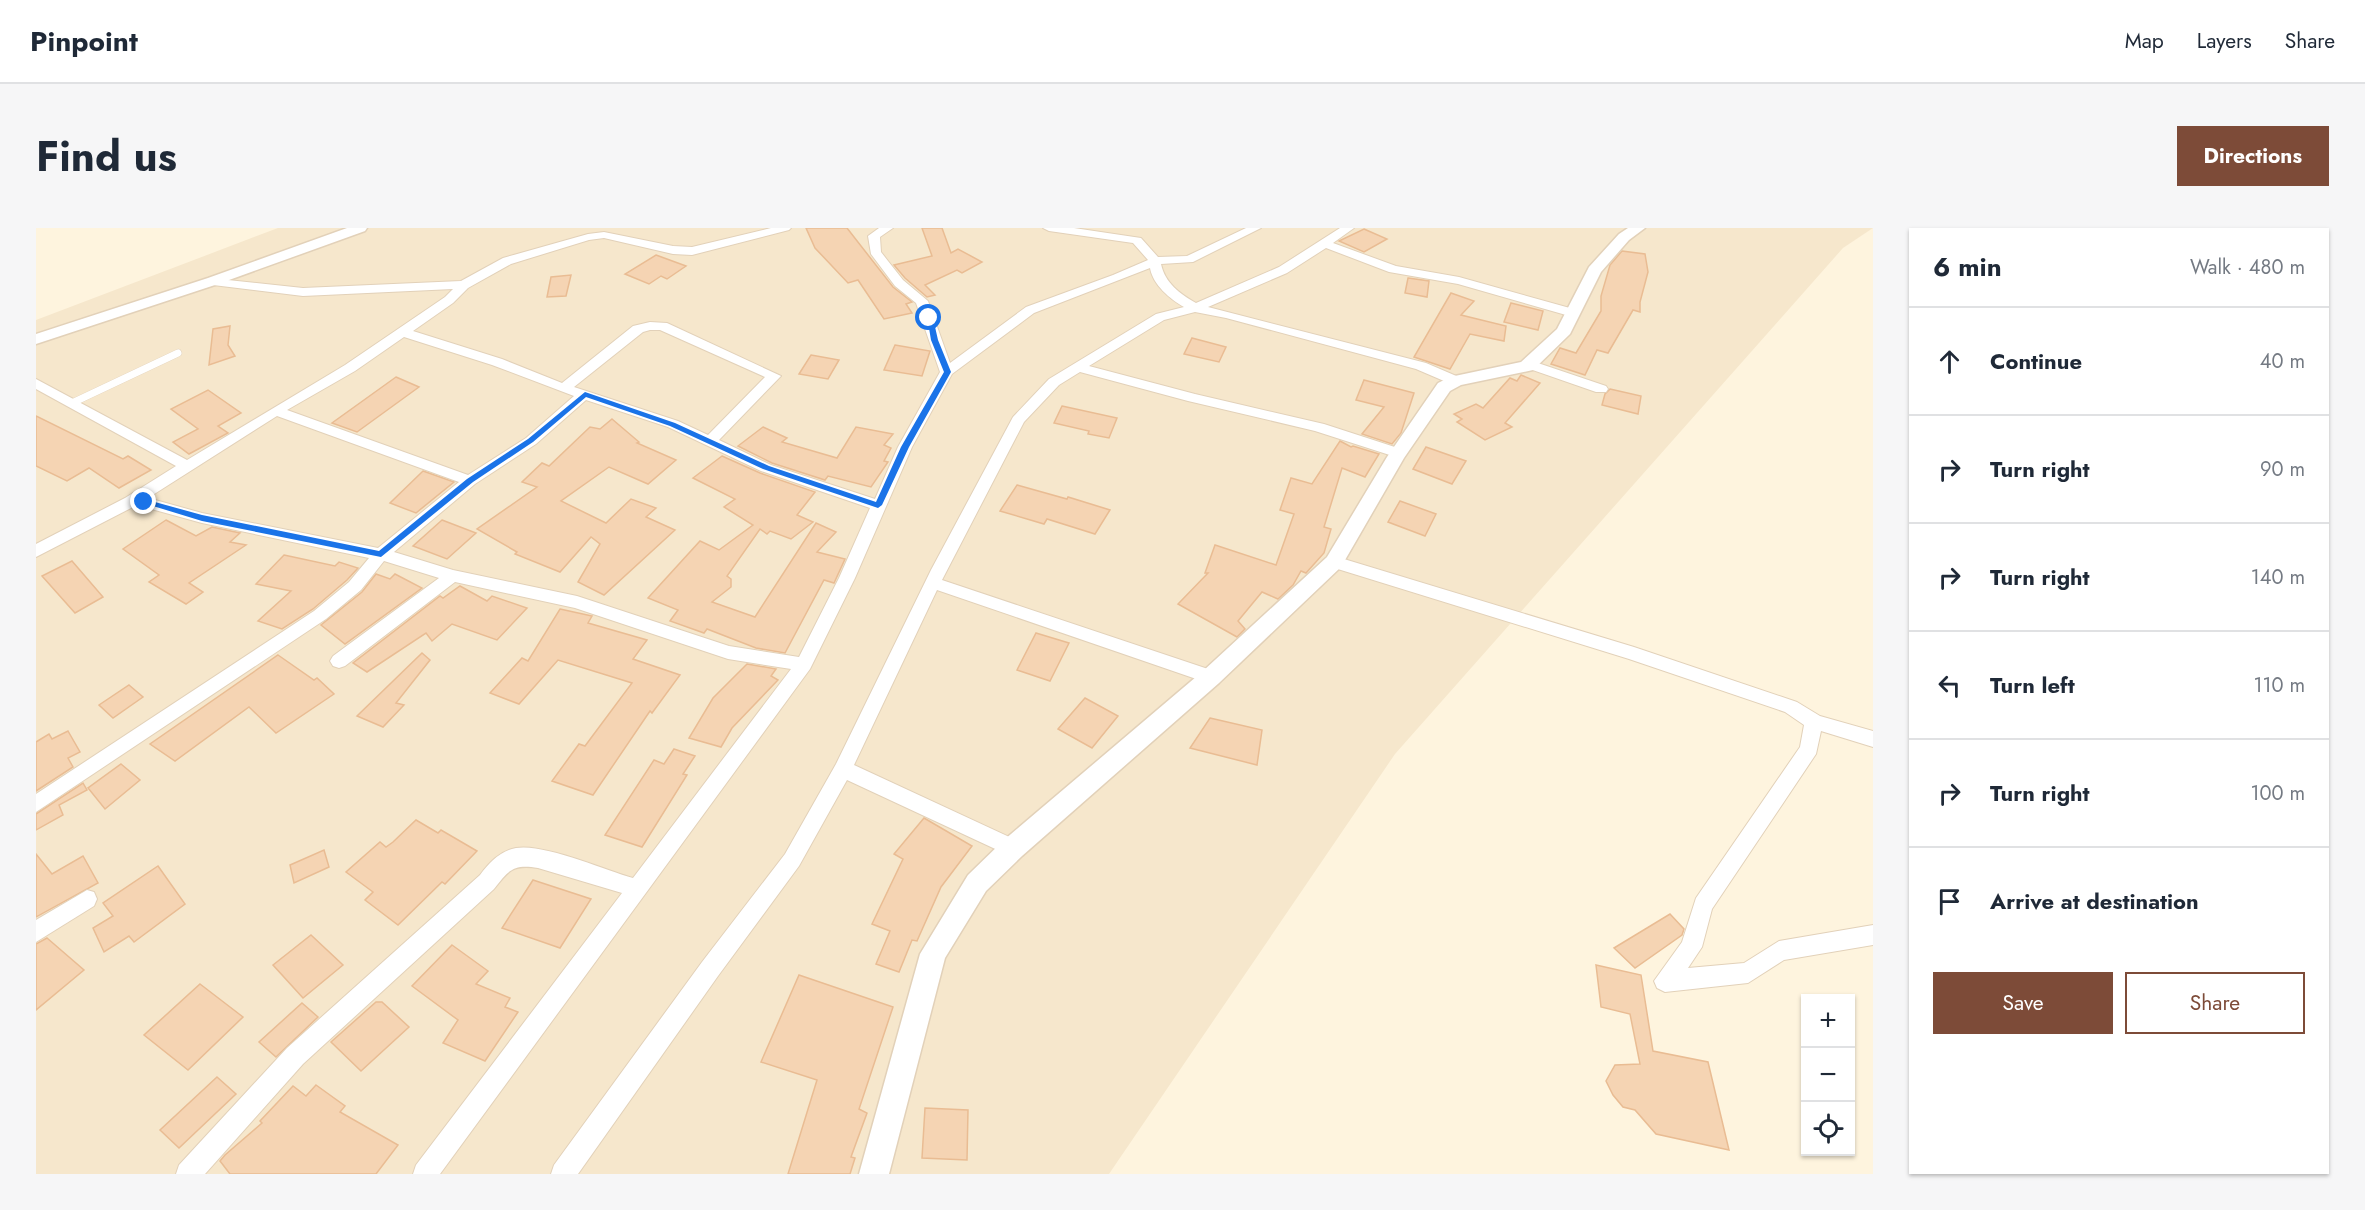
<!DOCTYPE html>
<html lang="en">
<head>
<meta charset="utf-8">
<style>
  body { margin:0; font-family:Jost,sans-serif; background:#f6f6f7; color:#1f2937 }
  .controls { position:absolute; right:18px; bottom:18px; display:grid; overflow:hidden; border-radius:0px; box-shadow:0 2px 4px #0004 }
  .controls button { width:54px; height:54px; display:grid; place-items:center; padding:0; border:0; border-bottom:2px solid #e0e1e3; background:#fff; color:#1f2937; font:30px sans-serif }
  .stop { position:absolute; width:18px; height:18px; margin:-14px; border:4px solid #1a73e8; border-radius:50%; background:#fff }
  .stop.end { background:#1a73e8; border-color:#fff; box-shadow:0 2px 6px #0008 }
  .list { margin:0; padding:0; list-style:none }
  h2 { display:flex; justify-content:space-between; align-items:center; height:78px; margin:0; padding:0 24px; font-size:26px }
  h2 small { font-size:20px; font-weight:400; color:#747a83 }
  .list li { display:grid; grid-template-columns:39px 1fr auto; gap:18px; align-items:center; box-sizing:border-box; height:108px; padding:0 24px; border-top:2px solid #e0e1e3 }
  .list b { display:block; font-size:22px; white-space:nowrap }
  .list em { font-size:20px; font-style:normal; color:#747a83 }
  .actions { display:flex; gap:12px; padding:18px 24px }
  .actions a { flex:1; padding:14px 0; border:2px solid #7d4b38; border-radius:0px; text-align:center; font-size:21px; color:#7d4b38 }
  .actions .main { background:#7d4b38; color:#fff }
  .icon { flex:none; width:33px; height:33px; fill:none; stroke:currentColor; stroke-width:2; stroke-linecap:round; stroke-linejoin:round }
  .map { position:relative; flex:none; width:1837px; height:946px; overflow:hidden; border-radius:0px }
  header { display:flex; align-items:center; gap:36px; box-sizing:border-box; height:84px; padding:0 30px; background:#fff; border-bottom:2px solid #e0e1e3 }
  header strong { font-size:28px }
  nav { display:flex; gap:33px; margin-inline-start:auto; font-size:21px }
  .intro { display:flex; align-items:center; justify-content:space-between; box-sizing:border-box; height:144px; padding:0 36px }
  h1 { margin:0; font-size:42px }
  .button { padding:15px 27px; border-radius:0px; background:#7d4b38; color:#fff; font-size:21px; font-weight:700 }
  main { display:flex; gap:36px; padding:0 36px }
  aside { flex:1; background:#fff; border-radius:0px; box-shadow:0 2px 4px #0004 }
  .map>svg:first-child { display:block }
  .residential { fill:#f6e7cc }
  .building { fill:#f5d4b3; stroke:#e9bc93; stroke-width:1.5 }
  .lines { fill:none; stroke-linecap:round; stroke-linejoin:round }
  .service-casing { stroke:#e2d1b9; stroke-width:8 }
  .minor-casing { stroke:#e2d1b9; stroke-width:2 }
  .tertiary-casing { stroke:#e2d1b9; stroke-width:3 }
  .service { stroke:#fff; stroke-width:7 }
  .minor { fill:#fff; fill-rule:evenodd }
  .tertiary { fill:#fff; fill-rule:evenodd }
  .route { fill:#1a73e8 }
</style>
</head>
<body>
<header>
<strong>Pinpoint</strong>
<nav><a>Map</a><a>Layers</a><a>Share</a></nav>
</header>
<div class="intro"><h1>Find us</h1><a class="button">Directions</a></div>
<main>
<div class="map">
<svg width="1837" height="946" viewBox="0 0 1837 946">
  <rect width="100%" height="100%" fill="#fef4de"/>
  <path class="residential" d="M 242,0 L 1837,0 L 1807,20 L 1359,526 L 1073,946 L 0,946 L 0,92 Z"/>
  <g class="building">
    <path d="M 770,0 L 811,0 L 857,59 L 876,74 L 870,76 L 876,85 L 848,91 L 822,52 L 812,55 L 779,20 Z"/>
    <path d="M 886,0 L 906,0 L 915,25 L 922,21 L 946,34 L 926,45 L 921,42 L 889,57 L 899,67 L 891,69 L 869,50 L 858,37 L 896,28 Z"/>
    <path d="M 1328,1 L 1351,11 L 1328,24 L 1303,13 Z"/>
    <path d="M 1586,23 L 1609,26 L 1612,44 L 1604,74 L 1604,84 L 1597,82 L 1572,125 L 1561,122 L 1549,147 L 1515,136 L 1524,120 L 1540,125 L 1565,83 L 1565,68 L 1574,37 Z"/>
    <path d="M 620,27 L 650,38 L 631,51 L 625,48 L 613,56 L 589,46 Z"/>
    <path d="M 535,47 L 530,68 L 511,69 L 515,49 Z"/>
    <path d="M 1372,50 L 1393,53 L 1391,69 L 1369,65 Z"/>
    <path d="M 1415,65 L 1438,73 L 1425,87 L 1470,98 L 1468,113 L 1434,106 L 1414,141 L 1378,129 Z"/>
    <path d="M 1475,75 L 1507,83 L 1502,102 L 1468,94 Z"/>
    <path d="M 194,98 L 192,117 L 199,128 L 173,137 L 177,101 Z"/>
    <path d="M 1156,110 L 1190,119 L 1183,134 L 1148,126 Z"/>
    <path d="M 859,117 L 894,123 L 886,148 L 848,142 Z"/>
    <path d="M 775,127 L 803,132 L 792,151 L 763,146 Z"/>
    <path d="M 1485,147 L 1504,155 L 1469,195 L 1476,199 L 1449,212 L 1421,194 L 1426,191 L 1418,186 L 1440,176 L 1447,180 L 1474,150 L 1481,153 Z"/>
    <path d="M 360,149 L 383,159 L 321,204 L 296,195 Z"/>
    <path d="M 1328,152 L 1378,165 L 1365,205 L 1356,216 L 1326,206 L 1348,179 L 1320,172 Z"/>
    <path d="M 1574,161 L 1605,168 L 1602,186 L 1566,177 L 1569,166 Z"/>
    <path d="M 172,162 L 205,185 L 182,198 L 192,205 L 153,226 L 137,214 L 162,201 L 135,181 Z"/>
    <path d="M 1026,178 L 1081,190 L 1073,210 L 1052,206 L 1053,203 L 1018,195 Z"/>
    <path d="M 0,188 L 87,231 L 92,228 L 115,242 L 83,260 L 53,240 L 31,253 L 0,238 Z"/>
    <path d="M 576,191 L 603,214 L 601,215 L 640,232 L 612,256 L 573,239 L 525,273 L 570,295 L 595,271 L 620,280 L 610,289 L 639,302 L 568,367 L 542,354 L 564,316 L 555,309 L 524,344 L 479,326 L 481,324 L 441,301 L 501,259 L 486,254 L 506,235 L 513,238 L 554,199 L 564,201 Z"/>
    <path d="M 727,199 L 751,210 L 746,214 L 801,230 L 820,199 L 857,206 L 848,217 L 855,220 L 848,233 L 852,234 L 835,259 L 792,248 L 789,252 L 736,235 L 702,218 Z"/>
    <path d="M 1304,213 L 1315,219 L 1317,218 L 1343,226 L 1329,249 L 1306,240 L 1288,299 L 1295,301 L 1288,325 L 1270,345 L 1265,343 L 1257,357 L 1242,371 L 1226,364 L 1202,393 L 1209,401 L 1201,409 L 1142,376 L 1172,345 L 1169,345 L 1179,317 L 1240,337 L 1258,286 L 1244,282 L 1255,250 L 1276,256 Z"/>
    <path d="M 1390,219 L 1430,233 L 1416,256 L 1377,241 Z"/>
    <path d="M 686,228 L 724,245 L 779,264 L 761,287 L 777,294 L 755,311 L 734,303 L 731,306 L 724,301 L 691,348 L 695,351 L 695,359 L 676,374 L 719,389 L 780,295 L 800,304 L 781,324 L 809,331 L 798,355 L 788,352 L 749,425 L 720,420 L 671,401 L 668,405 L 634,393 L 642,382 L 612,370 L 664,313 L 683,322 L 717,297 L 688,279 L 699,271 L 657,250 Z"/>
    <path d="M 387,243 L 418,254 L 380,285 L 354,275 Z"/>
    <path d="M 981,257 L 1031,271 L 1032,269 L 1074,282 L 1059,306 L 1011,291 L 1008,296 L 964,283 Z"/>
    <path d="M 1364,273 L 1400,286 L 1389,308 L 1352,294 Z"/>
    <path d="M 130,292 L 160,308 L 176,299 L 204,305 L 194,314 L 210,317 L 153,355 L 167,364 L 150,376 L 113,354 L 123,347 L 87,321 Z"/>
    <path d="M 406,292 L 440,305 L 411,331 L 377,318 Z"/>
    <path d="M 248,327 L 299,338 L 303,334 L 322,340 L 311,352 L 277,381 L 246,401 L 222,393 L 255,363 L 220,356 Z"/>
    <path d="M 36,333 L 67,369 L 39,385 L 6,348 Z"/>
    <path d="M 340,346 L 354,351 L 359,346 L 386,360 L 309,416 L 285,397 L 326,364 Z"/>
    <path d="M 424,358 L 451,373 L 456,368 L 491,380 L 461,412 L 416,396 L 396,413 L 390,405 L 331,444 L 317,435 L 404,368 L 407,370 Z"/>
    <path d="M 524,381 L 556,388 L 552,395 L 611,412 L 597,431 L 644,447 L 616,485 L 614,483 L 557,567 L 516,553 L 543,516 L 549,518 L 596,455 L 522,432 L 483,476 L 454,465 L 486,430 L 492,433 Z"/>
    <path d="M 1000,405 L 1033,415 L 1014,453 L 981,442 Z"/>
    <path d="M 386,425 L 394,432 L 360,475 L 368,477 L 347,499 L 321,488 Z"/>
    <path d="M 242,427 L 278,452 L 281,450 L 298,466 L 240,505 L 213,479 L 139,533 L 114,516 Z"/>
    <path d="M 711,436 L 740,441 L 735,448 L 742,452 L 696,500 L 685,519 L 653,510 L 677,470 Z"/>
    <path d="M 93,457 L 107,469 L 77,490 L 63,477 Z"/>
    <path d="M 1049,470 L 1082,488 L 1056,520 L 1022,501 Z"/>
    <path d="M 1174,490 L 1226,502 L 1221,537 L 1154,520 Z"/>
    <path d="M 32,503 L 44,524 L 32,530 L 37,539 L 0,563 L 0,514 L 13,506 L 16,511 Z"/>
    <path d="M 638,521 L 659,528 L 647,546 L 651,547 L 606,619 L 569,607 L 618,532 L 628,536 Z"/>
    <path d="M 85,536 L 104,552 L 69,581 L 52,560 Z"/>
    <path d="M 47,555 L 51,562 L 23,577 L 27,587 L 0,602 L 0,586 Z"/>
    <path d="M 888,590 L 936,618 L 905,659 L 881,713 L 876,712 L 863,744 L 840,736 L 854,703 L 836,696 L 867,631 L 858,626 Z"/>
    <path d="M 380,592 L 402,605 L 405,602 L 441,623 L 409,656 L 406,654 L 362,697 L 329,672 L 337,664 L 310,644 L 344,614 L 350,619 L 357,614 Z"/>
    <path d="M 288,622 L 293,639 L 258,655 L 254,637 Z"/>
    <path d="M 0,626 L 16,646 L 47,628 L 62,655 L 0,689 Z"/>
    <path d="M 122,638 L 149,676 L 98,714 L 93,708 L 68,724 L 57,700 L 77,688 L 67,675 Z"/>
    <path d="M 497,652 L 555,671 L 524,720 L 466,700 Z"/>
    <path d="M 1634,686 L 1648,701 L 1646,707 L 1599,740 L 1578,720 Z"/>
    <path d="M 275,707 L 307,737 L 267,770 L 237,737 Z"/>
    <path d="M 11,710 L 48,742 L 0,782 L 0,716 Z"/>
    <path d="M 416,717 L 452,743 L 440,756 L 474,770 L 469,779 L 482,784 L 449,833 L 407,815 L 422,792 L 376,758 Z"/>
    <path d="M 1560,737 L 1605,747 L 1617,823 L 1672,834 L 1693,922 L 1620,906 L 1599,882 L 1587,879 L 1577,867 L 1570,853 L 1579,837 L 1604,836 L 1594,786 L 1565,779 Z"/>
    <path d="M 763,747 L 857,779 L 823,881 L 831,885 L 815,929 L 819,930 L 814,946 L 752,946 L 781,852 L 725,834 Z"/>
    <path d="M 164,756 L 207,789 L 152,842 L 108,807 Z"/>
    <path d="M 340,774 L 346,774 L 373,799 L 325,843 L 295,814 Z"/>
    <path d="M 266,775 L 282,789 L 240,829 L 223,814 Z"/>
    <path d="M 181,849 L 200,866 L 143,920 L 124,902 Z"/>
    <path d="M 280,857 L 309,878 L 304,884 L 362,917 L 340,946 L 194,946 L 184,933 L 189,927 L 226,895 L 224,893 L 257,858 L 270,868 Z"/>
    <path d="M 889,880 L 932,882 L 931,932 L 886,930 Z"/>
  </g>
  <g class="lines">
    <defs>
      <path id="service" d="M 36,175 L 142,125"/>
      <g id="minor">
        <path d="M 735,0 L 755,0 L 753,2 L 656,27 L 637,26 L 568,10 L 553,12 L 475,36 L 432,60 L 417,75 L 377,103 L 466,131 L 526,155 L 597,98 L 614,94 L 631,95 L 745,148 L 683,212 L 735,237 L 839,271 L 862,219 L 904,144 L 880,75 L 859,58 L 835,26 L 832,8 L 843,0 L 857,0 L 844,9 L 845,24 L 852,33 L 867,52 L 892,73 L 914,135 L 990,79 L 1077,47 L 1112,32 L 1097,15 L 1013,3 L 1007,0 L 1038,0 L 1105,10 L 1122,29 L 1151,28 L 1210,0 L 1225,0 L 1157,34 L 1125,36 C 1129,55 1144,66 1160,75 L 1243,39 L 1304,0 L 1318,0 L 1297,15 L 1360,38 L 1423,49 L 1541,82 L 1543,85 L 1537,89 L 1422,56 L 1353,44 L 1290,20 L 1251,45 L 1172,79 L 1390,135 L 1425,150 L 1427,153 L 1425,156 L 1415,156 L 1380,141 L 1190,90 L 1159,84 L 1128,92 L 1053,138 L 1159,166 L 1288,196 L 1368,222 L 1370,225 L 1368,228 L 1363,230 L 1279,203 L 1152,173 L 1044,144 L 1023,157 L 988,194 L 906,352 L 1181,444 L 1184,449 L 1181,454 L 1175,456 L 1169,454 L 901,362 L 818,537 L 984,614 L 987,620 L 984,626 L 977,629 L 970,626 L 811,552 L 763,638 L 682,748 L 542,946 L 515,946 L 518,937 L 666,734 L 749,626 L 800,536 L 895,342 L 977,189 L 1013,151 L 1120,86 L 1148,79 C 1134,71 1117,57 1114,40 L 998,85 L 916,146 L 876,219 L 819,350 L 774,441 L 404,946 L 377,946 L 380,937 L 586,665 L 502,640 C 477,636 473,642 458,661 L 267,836 L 169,946 L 140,946 L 143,937 L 251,820 L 444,647 C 453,635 464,623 480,620 C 507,615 569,642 597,650 L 755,441 L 692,431 L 539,380 L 419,354 L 309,438 L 303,440 L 297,438 L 294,433 L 297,428 L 403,350 L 348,333 L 325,362 L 290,391 L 0,584 L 0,566 L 278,383 L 313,354 L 333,330 L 166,295 L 108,279 L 97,279 L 0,329 L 0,316 L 89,270 L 140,238 L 0,161 L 0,151 L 151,232 L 309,137 L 409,69 L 417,61 L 267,68 L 177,57 L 171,53 L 173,50 L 267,60 L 425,53 L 467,30 L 552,6 L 568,4 L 637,18 L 656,19 ZM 614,102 L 624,102 L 729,149 L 672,207 L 642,193 L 538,159 L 607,104 ZM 368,109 L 456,137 L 538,168 L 490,210 L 432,247 L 251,182 L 319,143 ZM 550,172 L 632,199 L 725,243 L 834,280 L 803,350 L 763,429 L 693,418 L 541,368 L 417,342 L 358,324 L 439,256 L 500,216 ZM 241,188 L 423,254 L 342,320 L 166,285 L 112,270 Z"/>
        <path d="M 1493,132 L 1570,158 L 1572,161 L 1570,164 L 1560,164 L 1488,139 L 1486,136 L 1488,133 Z"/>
        <path d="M 1298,328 L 1598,419 L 1761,474 L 1784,488 L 1837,503 L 1837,519 L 1785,503 L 1780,526 L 1676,681 L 1666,719 L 1652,740 L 1708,735 L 1743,713 L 1837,697 L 1837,717 L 1748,732 L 1712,755 L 1629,764 L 1621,760 L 1618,753 L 1646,714 L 1660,670 L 1764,519 L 1768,497 L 1749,484 L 1593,431 L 1292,338 L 1290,334 L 1292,330 Z"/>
        <path d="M 51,662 L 58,664 L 61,671 L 58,678 L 0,714 L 0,692 Z"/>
      </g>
      <g id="tertiary">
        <path d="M 311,0 L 331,0 L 329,3 L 182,56 L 0,116 L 0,106 L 172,50 Z"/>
        <path d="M 1592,0 L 1609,0 L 1593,12 L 1565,44 L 1534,106 L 1497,142 L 1425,157 L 1414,163 L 1368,230 L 1305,339 L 1183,455 L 986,628 L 950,663 L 909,730 L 853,946 L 823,946 L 884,726 L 932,647 L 968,612 L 1167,443 L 1291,329 L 1351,229 L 1402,155 L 1414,149 L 1485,134 L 1521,101 L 1553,39 L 1583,6 Z"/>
      </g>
    </defs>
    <use href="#service" class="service-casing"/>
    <use href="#minor" class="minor-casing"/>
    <use href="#tertiary" class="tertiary-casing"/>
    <use href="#service" class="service"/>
    <use href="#minor" class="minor"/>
    <use href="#tertiary" class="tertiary"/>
  </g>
  <path class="route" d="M 891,88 L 897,90 L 902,112 L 915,144 L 873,219 L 846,277 L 842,280 L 727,241 L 634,198 L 550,169 L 497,214 L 437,254 L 345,329 L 166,293 L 104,274 L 108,271 L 166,287 L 343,323 L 431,251 L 492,211 L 549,164 L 639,195 L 733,238 L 840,274 L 865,219 L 908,144 L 895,112 Z"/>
</svg>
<div class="controls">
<button>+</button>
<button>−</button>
<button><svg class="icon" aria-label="locate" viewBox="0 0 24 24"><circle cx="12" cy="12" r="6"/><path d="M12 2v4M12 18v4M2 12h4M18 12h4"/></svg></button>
</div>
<div class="stop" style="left:893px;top:90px"></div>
<div class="stop end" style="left:108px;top:274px"></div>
</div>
<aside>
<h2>6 min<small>Walk · 480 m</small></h2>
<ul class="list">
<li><svg class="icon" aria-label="ahead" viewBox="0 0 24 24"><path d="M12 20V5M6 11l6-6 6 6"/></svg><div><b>Continue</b></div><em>40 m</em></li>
<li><svg class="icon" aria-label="right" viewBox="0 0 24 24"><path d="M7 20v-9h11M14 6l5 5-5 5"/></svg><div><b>Turn right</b></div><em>90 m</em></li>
<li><svg class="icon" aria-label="right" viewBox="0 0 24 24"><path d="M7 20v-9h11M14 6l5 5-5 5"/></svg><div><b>Turn right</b></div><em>140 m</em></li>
<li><svg class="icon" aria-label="left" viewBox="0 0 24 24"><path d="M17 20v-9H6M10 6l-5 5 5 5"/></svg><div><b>Turn left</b></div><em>110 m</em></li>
<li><svg class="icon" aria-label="right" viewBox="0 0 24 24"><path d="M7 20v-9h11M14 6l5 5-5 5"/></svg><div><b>Turn right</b></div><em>100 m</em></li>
<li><svg class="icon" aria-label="arrive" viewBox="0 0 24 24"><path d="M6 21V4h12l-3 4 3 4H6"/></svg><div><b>Arrive at destination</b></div></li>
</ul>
<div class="actions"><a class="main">Save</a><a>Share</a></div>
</aside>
</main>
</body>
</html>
